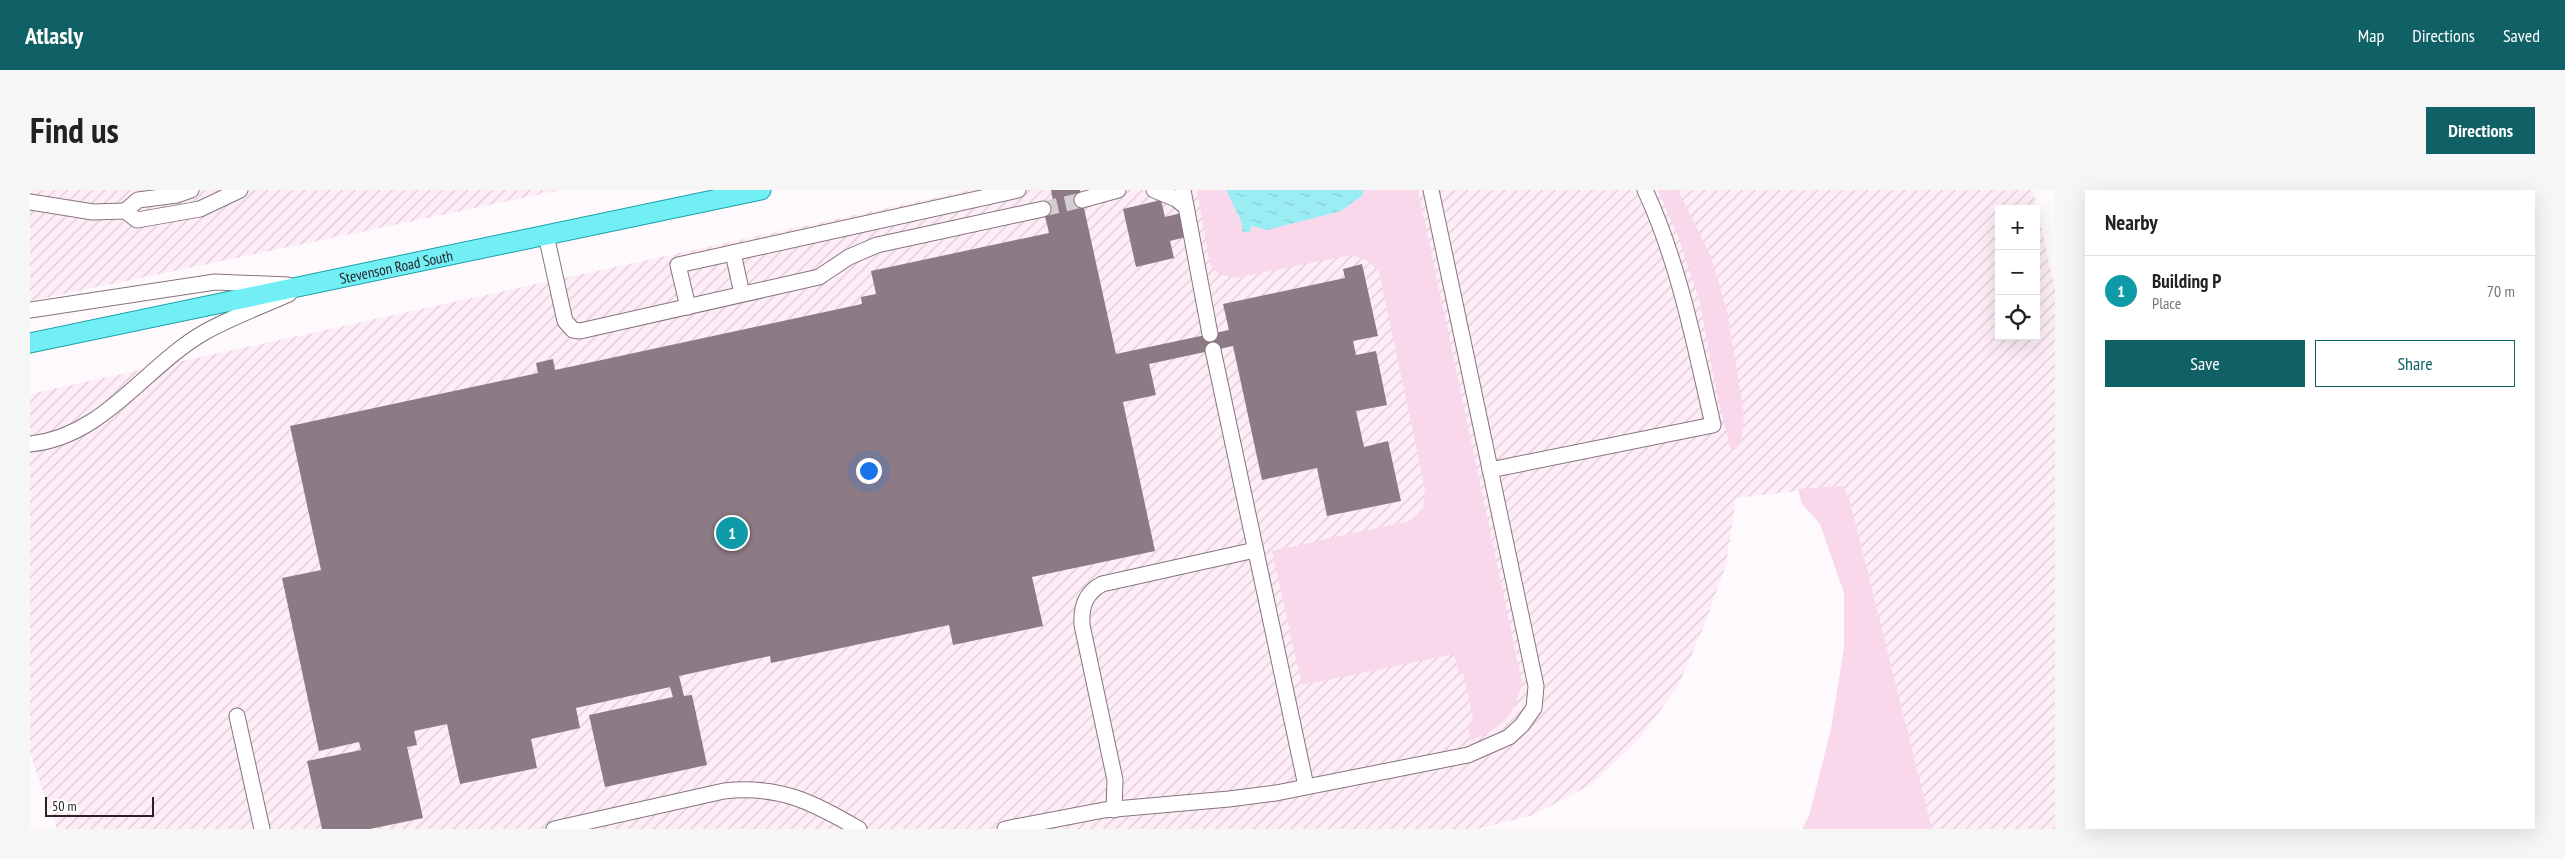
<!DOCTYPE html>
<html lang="en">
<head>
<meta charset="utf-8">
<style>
  body { margin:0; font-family:"PT Sans Narrow",sans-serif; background:#f6f6f6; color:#222 }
  .controls { position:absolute; right:15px; top:15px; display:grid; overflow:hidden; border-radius:0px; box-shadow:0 5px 20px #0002 }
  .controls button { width:45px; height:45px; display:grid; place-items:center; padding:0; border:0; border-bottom:1px solid #e0e0e0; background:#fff; color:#222; font:25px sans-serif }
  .scale { position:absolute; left:15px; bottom:12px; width:109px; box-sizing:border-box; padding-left:5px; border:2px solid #292226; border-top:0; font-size:14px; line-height:18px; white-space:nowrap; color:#292226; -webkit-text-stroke:4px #fff; paint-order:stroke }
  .you { position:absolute; left:838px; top:280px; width:18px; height:18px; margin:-12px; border:4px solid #fff; border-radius:50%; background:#1a73e8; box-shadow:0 0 0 8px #1a73e833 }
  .badge { display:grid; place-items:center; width:32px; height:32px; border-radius:50%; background:#106166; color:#fff; font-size:16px; font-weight:700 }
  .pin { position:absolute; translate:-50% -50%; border:2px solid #fff; box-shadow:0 1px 5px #0006 }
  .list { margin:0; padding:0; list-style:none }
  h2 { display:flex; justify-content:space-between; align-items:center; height:65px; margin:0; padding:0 20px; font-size:21px }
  h2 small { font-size:16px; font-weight:400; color:#767676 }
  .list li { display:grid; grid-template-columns:32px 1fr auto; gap:15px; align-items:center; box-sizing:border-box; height:70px; padding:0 20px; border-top:1px solid #e0e0e0 }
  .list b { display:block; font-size:19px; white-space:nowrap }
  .list p { margin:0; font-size:16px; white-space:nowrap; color:#767676 }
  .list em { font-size:16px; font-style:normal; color:#767676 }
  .actions { display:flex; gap:10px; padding:15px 20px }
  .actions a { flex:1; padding:11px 0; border:1px solid #106166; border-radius:0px; text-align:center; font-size:18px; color:#106166 }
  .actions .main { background:#106166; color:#fff }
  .icon { flex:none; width:28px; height:28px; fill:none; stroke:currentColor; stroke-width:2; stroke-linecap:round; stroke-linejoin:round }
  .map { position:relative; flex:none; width:2025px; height:639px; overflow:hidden; border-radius:0px }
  header { display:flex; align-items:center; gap:30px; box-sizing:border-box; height:70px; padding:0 25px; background:#106166; color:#fff }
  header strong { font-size:24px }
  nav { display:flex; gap:28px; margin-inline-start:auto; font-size:18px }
  .intro { display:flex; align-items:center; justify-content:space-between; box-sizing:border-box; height:120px; padding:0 30px }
  h1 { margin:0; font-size:35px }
  .button { padding:12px 22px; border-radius:0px; background:#106166; color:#fff; font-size:18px; font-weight:700 }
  main { display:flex; gap:30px; padding:0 30px }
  aside { flex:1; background:#fff; border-radius:0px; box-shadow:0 5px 20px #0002 }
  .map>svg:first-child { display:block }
  .industrial { fill:url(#industrial-furrows); fill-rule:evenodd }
  .green { fill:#f9d8eb }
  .water { fill:url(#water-ripples) }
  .building { fill:#8c7a84 }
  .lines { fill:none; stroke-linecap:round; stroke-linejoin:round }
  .minor-tunnel { stroke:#d3ced1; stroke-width:15; stroke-dasharray:15 8; stroke-linecap:butt }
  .minor-casing { stroke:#86747e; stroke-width:17 }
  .major-casing { stroke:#1ba1a8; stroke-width:21 }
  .minor { stroke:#fff; stroke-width:15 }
  .major { stroke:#71eff5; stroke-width:19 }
  .labels { text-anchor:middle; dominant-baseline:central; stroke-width:4; stroke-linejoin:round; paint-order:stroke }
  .street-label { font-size:15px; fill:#292226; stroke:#fff }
</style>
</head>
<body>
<header>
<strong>Atlasly</strong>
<nav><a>Map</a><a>Directions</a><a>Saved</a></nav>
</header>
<div class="intro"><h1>Find us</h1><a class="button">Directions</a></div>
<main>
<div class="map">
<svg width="2025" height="639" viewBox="0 0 2025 639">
  <defs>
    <pattern id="industrial-furrows" width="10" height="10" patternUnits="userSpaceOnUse" patternTransform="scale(1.25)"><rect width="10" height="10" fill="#feedf6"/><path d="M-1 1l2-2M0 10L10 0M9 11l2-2" fill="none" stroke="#dacbd3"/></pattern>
    <pattern id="water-ripples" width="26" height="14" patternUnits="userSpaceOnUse" patternTransform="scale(1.25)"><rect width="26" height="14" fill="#9aedf2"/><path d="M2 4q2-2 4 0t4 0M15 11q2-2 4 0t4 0" fill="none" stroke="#85cbcf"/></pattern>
  </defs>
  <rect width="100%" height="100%" fill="#fdf9fc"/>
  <g class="industrial">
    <path d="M 0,0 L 531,0 L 0,111 Z"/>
    <path d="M 940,0 L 2003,0 L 2025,98 L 2025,639 L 1902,639 L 1820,311 L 1812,296 L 1706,308 L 1696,375 L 1674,436 L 1648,496 L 1611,547 L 1562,594 L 1504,625 L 1447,639 L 27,639 L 0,564 L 0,204 ZM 1969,19 L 2006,19 L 2006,146 L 1969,146 Z"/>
  </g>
  <g class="green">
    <path d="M 1167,0 L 1388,0 L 1492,493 C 1483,529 1474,535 1441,551 L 1438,537 L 1443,529 L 1434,485 L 1428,480 L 1424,464 L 1272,495 L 1242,361 L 1379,331 L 1393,319 L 1395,298 L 1349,82 L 1337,70 L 1322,65 L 1205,88 L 1189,84 L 1180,74 Z"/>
    <path d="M 1628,0 L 1648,0 L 1681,67 L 1697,121 L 1714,225 L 1711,254 L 1701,261 L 1687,203 L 1670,113 L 1648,45 Z"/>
    <path d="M 1813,296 L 1820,311 L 1902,639 L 1772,639 L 1779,626 L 1801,539 L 1814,457 L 1814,403 L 1790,334 L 1772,314 L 1768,299 Z"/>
  </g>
  <path class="water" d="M 1196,0 L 1333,0 L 1333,5 L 1311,21 L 1237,40 L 1221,36 L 1220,43 L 1212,41 L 1212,33 Z"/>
  <g class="building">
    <path d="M 1021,0 L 1050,0 L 1086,164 L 1199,140 L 1193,114 L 1315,88 L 1313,79 L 1332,74 L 1348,146 L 1323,151 L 1326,165 L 1346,161 L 1357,215 L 1326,221 L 1334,257 L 1358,251 L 1371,311 L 1297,326 L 1287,278 L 1232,290 L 1203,156 L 1119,174 L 1126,205 L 1093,212 L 1125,361 L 1002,387 L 1013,436 L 923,455 L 919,435 L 741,473 L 740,466 L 649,486 L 654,506 L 662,505 L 677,575 L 575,597 L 559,525 L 643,507 L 640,497 L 546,518 L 550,538 L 501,549 L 507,578 L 430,594 L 417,534 L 384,541 L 387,555 L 377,557 L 393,628 L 340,639 L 292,639 L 277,571 L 331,560 L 329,552 L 289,561 L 252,388 L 291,380 L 260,236 L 508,183 L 506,173 L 523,169 L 525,180 L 832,114 L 831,107 L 846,104 L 841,81 L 1019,43 L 1012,14 L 1023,11 Z"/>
    <path d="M 1131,10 L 1135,27 L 1151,23 L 1156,47 L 1140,51 L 1144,68 L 1106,77 L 1093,19 Z"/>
  </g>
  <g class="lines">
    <path class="minor-tunnel" d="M 1013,19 L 1052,10"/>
    <defs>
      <g id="minor">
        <path d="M 1124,0 L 1146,9 L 1156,17"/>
        <path d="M 1153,0 L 1180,144"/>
        <path d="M 1052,10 L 1088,0"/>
        <path d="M 0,12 L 63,22 L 95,21 L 107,30 L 170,19 L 210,0"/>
        <path d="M 95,21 L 108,10 L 147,5 L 161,0"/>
        <path d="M 516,45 L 535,131 L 543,140 L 550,141 L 789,87 L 819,67 L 847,55 L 1013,19"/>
        <path d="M 703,63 L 712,104"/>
        <path d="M 658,117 L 648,75 L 988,0"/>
        <path d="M 0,120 L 185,92 L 258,95"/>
        <path d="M 1183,160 L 1276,596"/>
        <path d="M 0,254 C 74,247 115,176 175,142 C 202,127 232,116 259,104"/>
        <path d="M 1460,280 L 1683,235 C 1665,156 1649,73 1615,0"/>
        <path d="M 207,526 L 232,639"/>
        <path d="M 1084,620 L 1085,590 L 1052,435 C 1051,417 1055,403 1072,394 L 1225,360"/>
        <path d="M 524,639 L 694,601 C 750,595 782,612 829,639"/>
        <path d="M 975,639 L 1074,620 L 1199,609 L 1246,603 L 1438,565 L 1479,547 L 1492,535 L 1504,518 L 1506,496 L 1401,0"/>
      </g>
      <g id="major">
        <path id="s1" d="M 0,153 L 731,0"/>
      </g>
    </defs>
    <use href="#minor" class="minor-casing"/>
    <use href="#major" class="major-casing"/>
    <use href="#minor" class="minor"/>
    <use href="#major" class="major"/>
  </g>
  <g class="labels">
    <g class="street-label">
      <text stroke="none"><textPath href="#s1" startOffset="374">Stevenson Road South</textPath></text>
    </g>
  </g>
</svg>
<div class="controls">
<button>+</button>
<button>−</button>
<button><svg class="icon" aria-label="locate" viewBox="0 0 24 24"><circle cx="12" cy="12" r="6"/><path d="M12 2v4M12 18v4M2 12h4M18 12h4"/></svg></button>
</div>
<div class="scale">50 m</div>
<div class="you"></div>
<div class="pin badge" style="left:702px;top:343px;background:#0f9aa8">1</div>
</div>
<aside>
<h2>Nearby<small></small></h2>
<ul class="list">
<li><span class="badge" style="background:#0f9aa8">1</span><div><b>Building P</b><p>Place</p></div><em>70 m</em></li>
</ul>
<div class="actions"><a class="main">Save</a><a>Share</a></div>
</aside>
</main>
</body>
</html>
